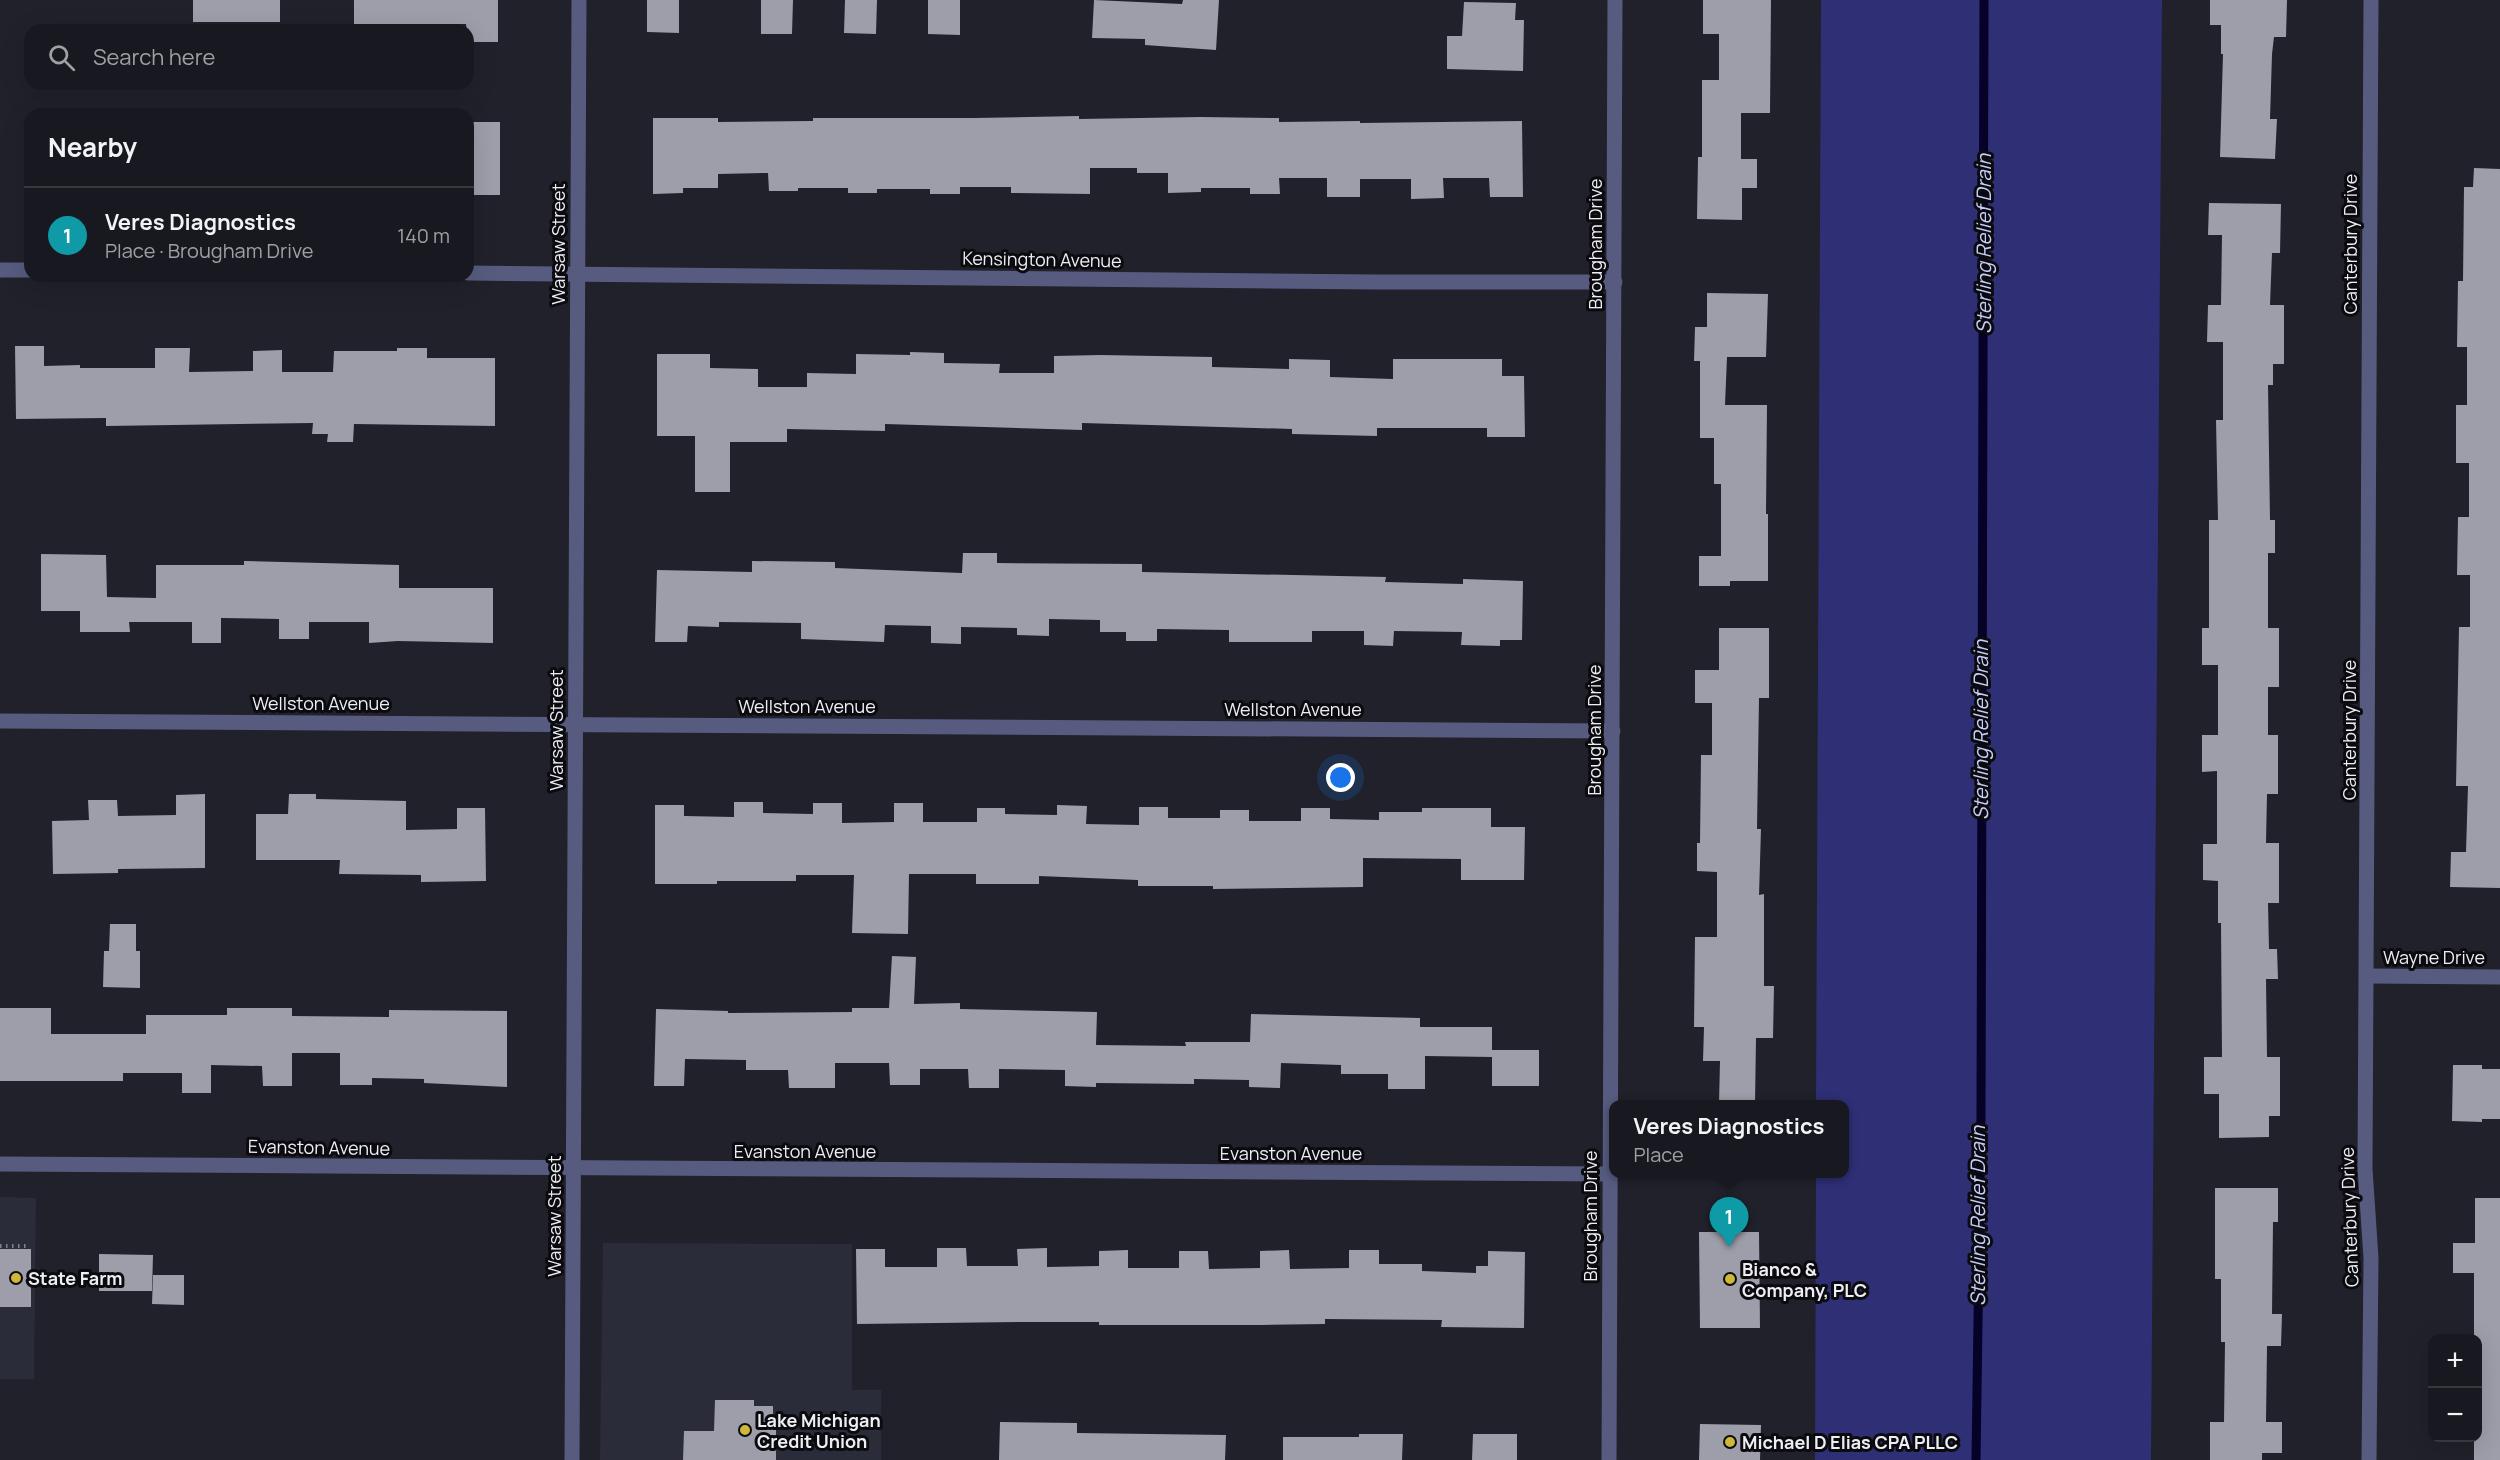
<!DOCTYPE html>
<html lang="en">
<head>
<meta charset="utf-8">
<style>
  body { margin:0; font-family:Manrope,sans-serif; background:#212229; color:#f1f3f6 }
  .controls { position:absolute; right:18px; bottom:18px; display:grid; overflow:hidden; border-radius:12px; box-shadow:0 6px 24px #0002 }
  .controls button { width:54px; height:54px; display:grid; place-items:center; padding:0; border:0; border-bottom:2px solid #36383e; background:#181920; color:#f1f3f6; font:30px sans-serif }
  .you { position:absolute; left:1341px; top:778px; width:21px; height:21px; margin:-15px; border:4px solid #fff; border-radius:50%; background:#1a73e8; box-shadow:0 0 0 9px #1a73e833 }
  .badge { display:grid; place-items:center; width:39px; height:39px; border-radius:50%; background:#0f766e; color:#fff; font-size:20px; font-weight:700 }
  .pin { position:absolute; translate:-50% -50px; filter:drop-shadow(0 2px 3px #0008) }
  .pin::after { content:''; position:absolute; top:32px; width:21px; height:18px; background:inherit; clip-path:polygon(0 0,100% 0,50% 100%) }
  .popup { position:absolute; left:1609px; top:1100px; width:240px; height:78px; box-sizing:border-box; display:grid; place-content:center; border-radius:12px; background:#181920; filter:drop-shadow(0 2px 4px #0005); font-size:20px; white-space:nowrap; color:#9fa0a5 }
  .popup b { font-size:22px; color:#f1f3f6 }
  .popup::after { content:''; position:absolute; left:50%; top:100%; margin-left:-12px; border:12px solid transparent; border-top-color:#181920 }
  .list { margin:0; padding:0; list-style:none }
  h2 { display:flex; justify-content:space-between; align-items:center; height:78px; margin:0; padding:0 24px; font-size:26px }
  h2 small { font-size:20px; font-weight:400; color:#9fa0a5 }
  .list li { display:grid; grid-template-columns:39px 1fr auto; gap:18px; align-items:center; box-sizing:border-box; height:96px; padding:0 24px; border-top:2px solid #36383e }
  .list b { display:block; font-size:22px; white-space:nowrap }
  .list p { margin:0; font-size:20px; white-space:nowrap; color:#9fa0a5 }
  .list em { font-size:20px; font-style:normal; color:#9fa0a5 }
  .icon { flex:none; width:33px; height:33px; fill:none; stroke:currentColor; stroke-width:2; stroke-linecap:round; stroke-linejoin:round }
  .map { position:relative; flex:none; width:2500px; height:1460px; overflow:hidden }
  .search { position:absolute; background:#181920; box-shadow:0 6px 24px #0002; left:24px; top:24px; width:450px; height:66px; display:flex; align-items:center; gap:15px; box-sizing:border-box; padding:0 21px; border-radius:18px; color:#9fa0a5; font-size:22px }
  .panel { position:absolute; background:#181920; box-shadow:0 6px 24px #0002; left:24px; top:108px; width:450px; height:174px; border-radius:18px }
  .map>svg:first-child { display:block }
  .built { fill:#2a2c3a }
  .green { fill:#2f2f76 }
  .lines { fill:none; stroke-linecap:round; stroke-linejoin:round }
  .stream { stroke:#060126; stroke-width:9 }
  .building { fill:#9d9ea9 }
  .path { stroke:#818289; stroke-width:4; stroke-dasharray:1.5 4.5; stroke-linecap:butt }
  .minor { stroke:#575b7f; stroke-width:15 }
  .poi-dot { fill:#cfb837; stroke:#0b0b0f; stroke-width:2 }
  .labels { text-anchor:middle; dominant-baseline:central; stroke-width:6; stroke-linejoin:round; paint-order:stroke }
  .street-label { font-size:18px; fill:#edeef4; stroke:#0b0b0f }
  .poi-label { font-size:18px; font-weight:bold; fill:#edeef4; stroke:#0b0b0f; text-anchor:start }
  .water-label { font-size:20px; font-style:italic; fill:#c6cdfa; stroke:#0b0b0f }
</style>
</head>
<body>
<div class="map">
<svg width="2500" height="1460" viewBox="0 0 2500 1460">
  <rect width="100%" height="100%" fill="#20212a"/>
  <g class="built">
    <path d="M 0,1197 L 36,1198 L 34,1379 L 0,1379 Z"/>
    <path d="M 603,1243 L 852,1244 L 852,1390 L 881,1390 L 881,1460 L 600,1460 Z"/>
  </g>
  <path class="green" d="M 1821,0 L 2162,0 L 2151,1460 L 1815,1460 L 1816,1174 L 1844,1174 L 1844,1104 L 1816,1104 Z"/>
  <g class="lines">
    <path class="stream" d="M 1976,1460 L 1981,1113 L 1984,0"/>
  </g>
  <g class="building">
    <rect x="193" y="0" width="87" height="22"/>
    <path d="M 354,0 L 498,0 L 498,42 L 468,42 L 466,24 L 354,24 Z"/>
    <path d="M 647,0 L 679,0 L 679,33 L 647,32 Z"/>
    <path d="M 761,0 L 793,0 L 792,34 L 761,34 Z"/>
    <path d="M 845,0 L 877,0 L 876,34 L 844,33 Z"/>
    <path d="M 928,0 L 960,0 L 960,35 L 928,34 Z"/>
    <path d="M 1094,0 L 1182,4 L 1183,0 L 1219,0 L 1216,50 L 1145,45 L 1145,39 L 1092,38 Z"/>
    <path d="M 1703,0 L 1771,0 L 1770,113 L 1741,113 L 1741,159 L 1757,159 L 1757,188 L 1742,188 L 1742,220 L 1697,219 L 1698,157 L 1702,157 L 1702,80 L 1719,80 L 1719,34 L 1703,34 Z"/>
    <path d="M 2210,0 L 2287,0 L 2286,37 L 2274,37 L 2272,54 L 2270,119 L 2277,119 L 2275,159 L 2220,157 L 2223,54 L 2221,54 L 2221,25 L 2210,25 Z"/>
    <path d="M 1464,2 L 1516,3 L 1515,20 L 1524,20 L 1523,71 L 1447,69 L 1447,36 L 1462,36 Z"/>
    <path d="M 1079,116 L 1079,119 L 1201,117 L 1279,118 L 1279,122 L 1360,121 L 1360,123 L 1522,121 L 1523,197 L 1490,197 L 1489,178 L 1443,178 L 1444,198 L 1411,199 L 1411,179 L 1360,179 L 1360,197 L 1327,197 L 1327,178 L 1279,178 L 1280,194 L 1250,194 L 1250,188 L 1201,188 L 1201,192 L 1168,193 L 1168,173 L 1137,173 L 1137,168 L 1090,168 L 1090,194 L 1011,193 L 1011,187 L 960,187 L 960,194 L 930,194 L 930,189 L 877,189 L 877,193 L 848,193 L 848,188 L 798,188 L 798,191 L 769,191 L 768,173 L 718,174 L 718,188 L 683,188 L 683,193 L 653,194 L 653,118 L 718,118 L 718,122 L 813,121 L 813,118 L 975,118 Z"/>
    <rect x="468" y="122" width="32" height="73"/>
    <path d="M 2474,168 L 2500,169 L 2500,888 L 2450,887 L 2451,852 L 2466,852 L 2468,786 L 2456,786 L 2459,627 L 2470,627 L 2470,575 L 2457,575 L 2458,517 L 2469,517 L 2469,463 L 2456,463 L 2456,405 L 2467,405 L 2467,347 L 2457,347 L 2458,281 L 2463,281 L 2464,187 L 2473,187 Z"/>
    <path d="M 2209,203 L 2281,204 L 2280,253 L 2272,253 L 2270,305 L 2284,305 L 2284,364 L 2273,364 L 2273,385 L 2268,385 L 2270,520 L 2275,520 L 2275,553 L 2268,553 L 2268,628 L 2279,628 L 2279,687 L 2268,687 L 2268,735 L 2278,735 L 2278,794 L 2267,794 L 2266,843 L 2279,843 L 2279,903 L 2268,903 L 2269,949 L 2277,949 L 2278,979 L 2266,979 L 2267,1057 L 2280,1057 L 2280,1116 L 2269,1116 L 2269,1137 L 2219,1138 L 2219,1094 L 2204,1094 L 2204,1057 L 2222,1057 L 2221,923 L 2218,923 L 2218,881 L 2203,880 L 2203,844 L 2217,844 L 2217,771 L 2202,772 L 2202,735 L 2218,735 L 2218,665 L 2202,665 L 2202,628 L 2209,628 L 2209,520 L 2218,520 L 2216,420 L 2223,420 L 2223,342 L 2207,342 L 2208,305 L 2221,305 L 2222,235 L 2208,235 Z"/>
    <path d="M 1707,293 L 1768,294 L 1766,357 L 1727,357 L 1725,405 L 1767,405 L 1766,514 L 1768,514 L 1768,581 L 1730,581 L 1730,586 L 1699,586 L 1699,556 L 1721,556 L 1721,484 L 1714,484 L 1714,438 L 1700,438 L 1700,361 L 1694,361 L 1695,327 L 1707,327 Z"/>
    <path d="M 15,346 L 44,346 L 44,366 L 80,365 L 80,368 L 155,368 L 155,348 L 190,348 L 189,372 L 253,371 L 253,351 L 282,350 L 282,372 L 333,372 L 334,351 L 397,351 L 397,348 L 427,348 L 427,358 L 495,358 L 495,426 L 354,424 L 353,442 L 327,442 L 328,434 L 312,434 L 313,423 L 106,426 L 106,418 L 16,419 Z"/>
    <path d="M 910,352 L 944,353 L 944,363 L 1000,364 L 999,373 L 1054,373 L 1054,356 L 1101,355 L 1212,357 L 1212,367 L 1289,369 L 1289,359 L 1330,360 L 1330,377 L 1393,379 L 1393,359 L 1502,359 L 1502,376 L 1524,376 L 1525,437 L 1487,437 L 1487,428 L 1377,428 L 1377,436 L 1292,434 L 1292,429 L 1082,423 L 1082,430 L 885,424 L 885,431 L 787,429 L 787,442 L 730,442 L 730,492 L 695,492 L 695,436 L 657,436 L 657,354 L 710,354 L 710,368 L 758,369 L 758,387 L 807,387 L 807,373 L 856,374 L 856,354 L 910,355 Z"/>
    <path d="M 963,553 L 997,553 L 997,563 L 1142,564 L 1142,572 L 1386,577 L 1385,582 L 1463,584 L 1463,579 L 1523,581 L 1522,640 L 1500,640 L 1500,646 L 1461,645 L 1462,632 L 1394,631 L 1393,646 L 1364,645 L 1364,631 L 1312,631 L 1312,642 L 1229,642 L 1229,630 L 1157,629 L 1157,641 L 1126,641 L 1126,632 L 1100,632 L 1100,620 L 1049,619 L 1049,636 L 1017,635 L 1017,628 L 961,627 L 961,644 L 931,643 L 931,626 L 885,625 L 884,642 L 801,639 L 801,623 L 719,622 L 719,627 L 688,626 L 687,642 L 655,642 L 657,570 L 752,572 L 752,561 L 835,562 L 835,568 L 962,573 Z"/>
    <path d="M 41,554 L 106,555 L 107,597 L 156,598 L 156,565 L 244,565 L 244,561 L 399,565 L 399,588 L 493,588 L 493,643 L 398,641 L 369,643 L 369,622 L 309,622 L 309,639 L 279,639 L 279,619 L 221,618 L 221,643 L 192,643 L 192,622 L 129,622 L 130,632 L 80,632 L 80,611 L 41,611 Z"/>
    <path d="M 1719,628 L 1769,628 L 1769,698 L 1759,698 L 1757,829 L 1761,829 L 1759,895 L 1764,894 L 1764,986 L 1774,986 L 1773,1038 L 1756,1038 L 1755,1104 L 1719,1104 L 1720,1061 L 1703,1061 L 1704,1027 L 1694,1027 L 1695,937 L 1717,937 L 1717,872 L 1697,871 L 1697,843 L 1700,843 L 1701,755 L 1712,755 L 1712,703 L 1695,703 L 1695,670 L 1719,670 Z"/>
    <path d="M 205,794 L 205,868 L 118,869 L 118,873 L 53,874 L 52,821 L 89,820 L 88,800 L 117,800 L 118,816 L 176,815 L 176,795 Z"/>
    <path d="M 289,794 L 316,794 L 316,799 L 406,801 L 406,830 L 457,829 L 457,808 L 485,808 L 486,881 L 421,882 L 421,875 L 339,874 L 340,860 L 256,860 L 256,814 L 288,814 Z"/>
    <path d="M 734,802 L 763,802 L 763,813 L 813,814 L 813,803 L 842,803 L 842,823 L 894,822 L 894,803 L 923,803 L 923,822 L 977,822 L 977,808 L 1005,808 L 1005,814 L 1057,815 L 1057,805 L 1087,806 L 1086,824 L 1139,825 L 1139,807 L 1168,807 L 1168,818 L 1220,818 L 1220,810 L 1249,810 L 1249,821 L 1301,821 L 1301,808 L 1330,808 L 1330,819 L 1379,820 L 1379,812 L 1422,812 L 1422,808 L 1491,808 L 1491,827 L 1525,827 L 1524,880 L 1461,880 L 1461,859 L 1363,858 L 1363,887 L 1213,889 L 1213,886 L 1138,886 L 1138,880 L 1039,876 L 1039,884 L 976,884 L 976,874 L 909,874 L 908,934 L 852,933 L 854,875 L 796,875 L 796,881 L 717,881 L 717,884 L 655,884 L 655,805 L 684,805 L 684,816 L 734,817 Z"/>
    <path d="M 110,924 L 136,924 L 136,951 L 140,951 L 140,988 L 103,987 L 104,951 L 109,951 Z"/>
    <path d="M 892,956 L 916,957 L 914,1004 L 960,1003 L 960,1009 L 1097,1012 L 1096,1045 L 1186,1046 L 1185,1042 L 1250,1042 L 1251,1014 L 1420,1018 L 1420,1027 L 1492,1027 L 1492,1050 L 1539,1050 L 1539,1086 L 1492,1086 L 1492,1057 L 1425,1056 L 1425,1089 L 1388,1089 L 1388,1074 L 1341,1074 L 1341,1065 L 1281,1063 L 1280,1088 L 1249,1087 L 1249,1080 L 1194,1079 L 1194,1084 L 1096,1083 L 1096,1087 L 1065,1086 L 1065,1070 L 999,1069 L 999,1088 L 969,1088 L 968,1069 L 920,1069 L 920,1085 L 890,1085 L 889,1063 L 835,1063 L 835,1088 L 789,1088 L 788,1070 L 746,1070 L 746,1060 L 685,1059 L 684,1086 L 654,1086 L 656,1009 L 728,1011 L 728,1013 L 852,1012 L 852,1008 L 889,1008 Z"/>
    <path d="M 0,1008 L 51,1008 L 51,1034 L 146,1034 L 146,1015 L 227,1015 L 227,1008 L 292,1008 L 292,1016 L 389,1017 L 389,1010 L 507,1011 L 507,1087 L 424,1083 L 424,1079 L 372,1078 L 372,1085 L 340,1085 L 340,1053 L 292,1053 L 292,1086 L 263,1086 L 262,1066 L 211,1065 L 211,1093 L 182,1093 L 182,1073 L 123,1073 L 123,1081 L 0,1081 Z"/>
    <path d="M 2453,1065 L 2482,1065 L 2482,1069 L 2500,1069 L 2500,1119 L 2482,1119 L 2482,1122 L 2452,1121 Z"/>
    <path d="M 2215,1188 L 2278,1188 L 2278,1222 L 2273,1222 L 2272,1314 L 2282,1314 L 2281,1346 L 2267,1346 L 2266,1422 L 2282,1422 L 2282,1453 L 2262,1453 L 2262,1460 L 2210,1460 L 2210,1422 L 2224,1422 L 2225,1342 L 2221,1342 L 2221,1279 L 2215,1279 Z"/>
    <path d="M 2475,1198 L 2500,1198 L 2500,1460 L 2474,1460 L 2474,1437 L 2478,1437 L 2478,1338 L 2474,1338 L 2474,1273 L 2453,1273 L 2453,1243 L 2475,1243 Z"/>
    <path d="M 1699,1232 L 1759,1232 L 1760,1328 L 1700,1328 Z"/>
    <path d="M 937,1248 L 966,1248 L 967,1266 L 1018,1266 L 1017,1249 L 1047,1248 L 1047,1267 L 1099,1266 L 1099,1251 L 1128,1250 L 1128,1268 L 1179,1268 L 1179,1251 L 1208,1251 L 1209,1269 L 1260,1268 L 1260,1251 L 1289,1250 L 1290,1269 L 1349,1268 L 1349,1250 L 1379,1250 L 1379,1264 L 1422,1264 L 1422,1271 L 1476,1273 L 1476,1266 L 1488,1266 L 1488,1251 L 1525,1252 L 1524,1328 L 1441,1327 L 1442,1320 L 1325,1319 L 1325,1324 L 1261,1325 L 1099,1325 L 1099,1322 L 1018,1322 L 857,1324 L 856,1249 L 885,1249 L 885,1267 L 937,1267 Z"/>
    <rect x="0" y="1249" width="31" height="58"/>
    <path d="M 99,1254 L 153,1255 L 152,1291 L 99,1291 Z"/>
    <path d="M 153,1275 L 184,1275 L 184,1305 L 152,1304 Z"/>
    <path d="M 715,1400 L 754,1400 L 754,1406 L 773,1406 L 773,1430 L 776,1430 L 776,1460 L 683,1460 L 684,1431 L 714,1431 Z"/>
    <path d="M 1000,1422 L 1077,1423 L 1077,1433 L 1226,1435 L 1225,1460 L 999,1460 Z"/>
    <path d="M 1700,1424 L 1761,1425 L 1760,1460 L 1699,1460 Z"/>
    <path d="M 1359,1434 L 1403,1434 L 1402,1460 L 1283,1460 L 1283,1437 L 1359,1437 Z"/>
    <path d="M 1473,1434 L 1517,1434 L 1517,1460 L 1472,1460 Z"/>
  </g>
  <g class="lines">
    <path class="path" d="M 0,1246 L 27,1246"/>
    <g class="minor">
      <path d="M 0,270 L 30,270"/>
      <path d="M 468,273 L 1378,282 L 1615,282"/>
      <path d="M 0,721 L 1613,731"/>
      <path d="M 2368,976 L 2500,977"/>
      <path d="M 0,1164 L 1610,1174"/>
      <path d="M 572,1460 L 579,0"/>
      <path d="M 1609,1460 L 1615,0"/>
      <path d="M 2369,1460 L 2371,1258 L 2365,1169 L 2371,0"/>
    </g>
  </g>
  <g class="poi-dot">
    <circle cx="16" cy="1278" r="6"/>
    <circle cx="1730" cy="1279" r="6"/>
    <circle cx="745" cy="1430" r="6"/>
    <circle cx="1730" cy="1442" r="6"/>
  </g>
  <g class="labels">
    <g class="street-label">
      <text transform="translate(558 244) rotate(-90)">Warsaw Street</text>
      <text transform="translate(1595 244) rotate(-90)">Brougham Drive</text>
      <text transform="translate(2350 244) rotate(-90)">Canterbury Drive</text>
      <text transform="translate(1042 259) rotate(1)">Kensington Avenue</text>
      <text x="321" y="703">Wellston Avenue</text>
      <text x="807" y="706">Wellston Avenue</text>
      <text x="1293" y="709">Wellston Avenue</text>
      <text transform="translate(556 730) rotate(-90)">Warsaw Street</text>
      <text transform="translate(1594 730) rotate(-90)">Brougham Drive</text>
      <text transform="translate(2349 730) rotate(-90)">Canterbury Drive</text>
      <text x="2434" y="957">Wayne Drive</text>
      <text transform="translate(319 1147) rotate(1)">Evanston Avenue</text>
      <text x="805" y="1151">Evanston Avenue</text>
      <text x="1291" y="1153">Evanston Avenue</text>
      <text transform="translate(554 1216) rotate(-90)">Warsaw Street</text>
      <text transform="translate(1590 1216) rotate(-90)">Brougham Drive</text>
      <text transform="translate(2349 1217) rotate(-92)">Canterbury Drive</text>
    </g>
    <g class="poi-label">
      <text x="1742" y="1269">Bianco &amp;<tspan x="1742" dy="21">Company, PLC</tspan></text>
      <text x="28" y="1278">State Farm</text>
      <text x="757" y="1420">Lake Michigan<tspan x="757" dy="21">Credit Union</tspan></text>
      <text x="1742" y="1442">Michael D Elias CPA PLLC</text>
    </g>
    <g class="water-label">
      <text transform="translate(1983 244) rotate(-90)">Sterling Relief Drain</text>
      <text transform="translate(1980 730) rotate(-90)">Sterling Relief Drain</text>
      <text transform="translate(1977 1216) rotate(-90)">Sterling Relief Drain</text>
    </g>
  </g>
</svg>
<div class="controls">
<button>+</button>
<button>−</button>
</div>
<div class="you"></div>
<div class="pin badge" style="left:1729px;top:1247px;background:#0f9aa8">1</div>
<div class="popup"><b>Veres Diagnostics</b>Place</div>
<div class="search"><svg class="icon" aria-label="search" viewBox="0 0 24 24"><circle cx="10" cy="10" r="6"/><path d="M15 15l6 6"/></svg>Search here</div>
<section class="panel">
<h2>Nearby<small></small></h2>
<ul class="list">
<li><span class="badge" style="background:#0f9aa8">1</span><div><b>Veres Diagnostics</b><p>Place · Brougham Drive</p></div><em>140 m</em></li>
</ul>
</section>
</div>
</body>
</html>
